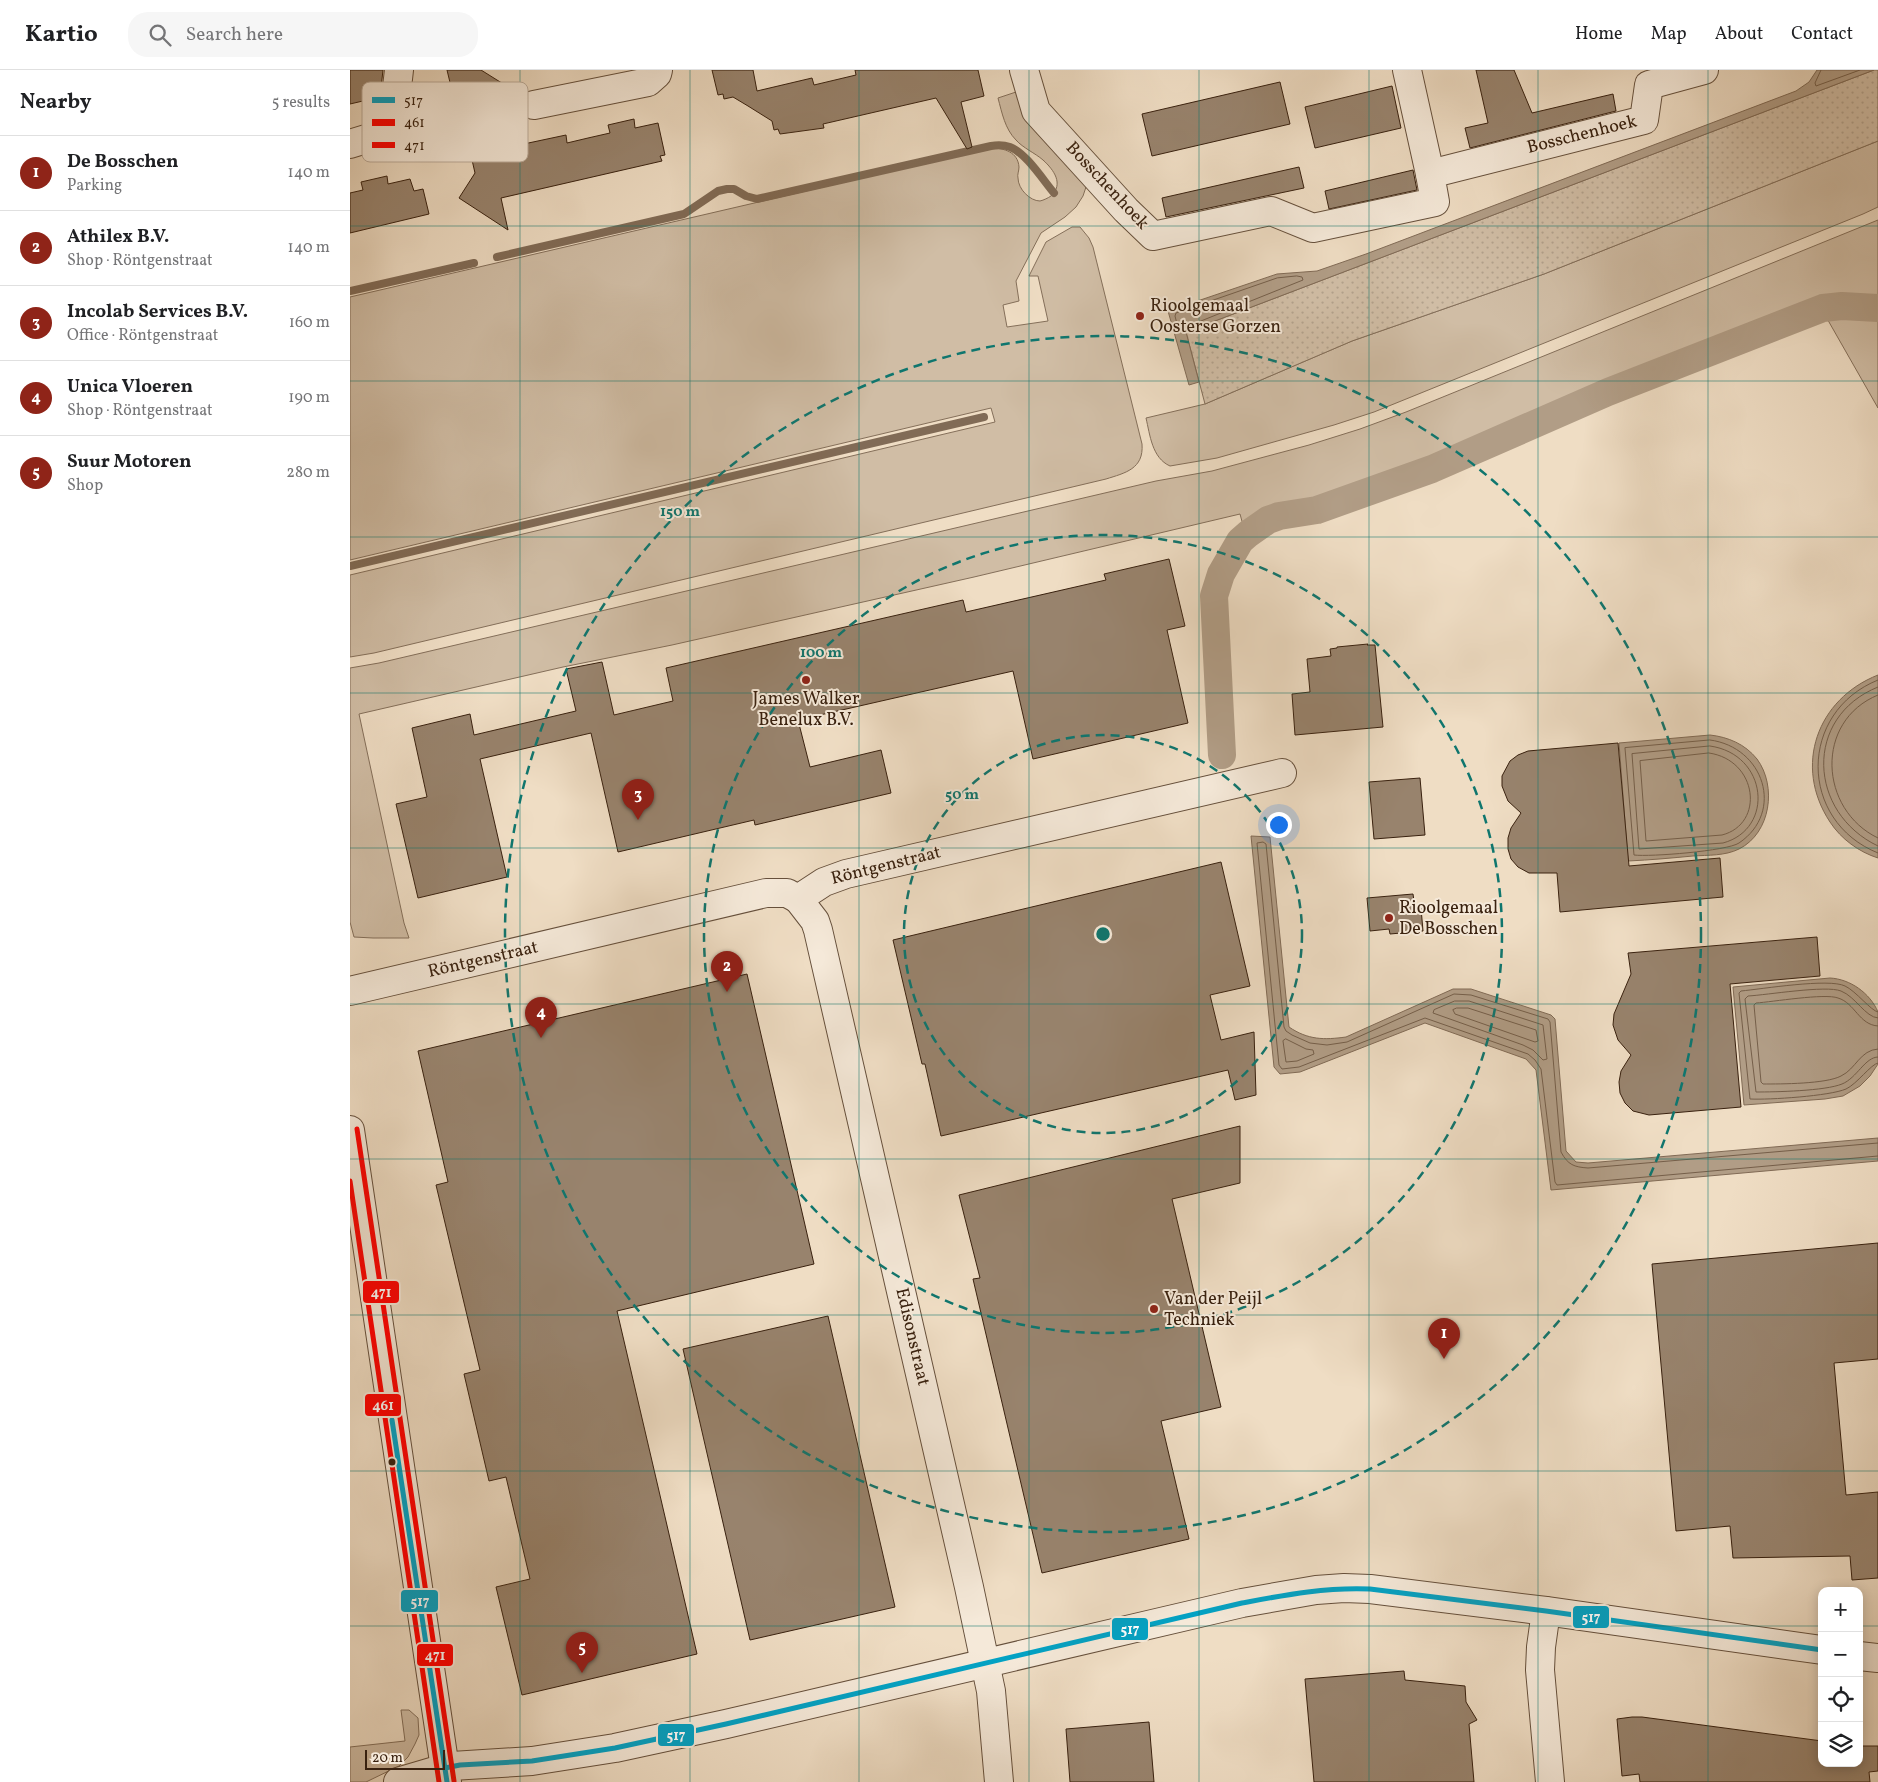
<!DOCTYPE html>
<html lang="en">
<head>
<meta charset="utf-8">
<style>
  body { margin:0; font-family:Vollkorn,serif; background:#f6f6f6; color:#202124 }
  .controls { position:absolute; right:15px; bottom:15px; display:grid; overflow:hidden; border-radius:10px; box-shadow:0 2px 12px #0003 }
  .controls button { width:45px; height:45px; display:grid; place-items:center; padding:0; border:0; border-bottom:1px solid #e0e0e0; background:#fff; color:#202124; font:25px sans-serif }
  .scale { position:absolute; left:15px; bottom:12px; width:80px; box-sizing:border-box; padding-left:5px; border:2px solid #39210f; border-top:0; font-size:14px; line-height:18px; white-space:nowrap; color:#39210f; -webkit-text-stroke:4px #f5e9d9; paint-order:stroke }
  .you { position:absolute; left:928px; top:754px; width:18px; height:18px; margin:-12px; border:4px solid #fff; border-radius:50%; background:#1a73e8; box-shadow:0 0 0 8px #1a73e833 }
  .badge { display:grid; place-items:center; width:32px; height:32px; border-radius:50%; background:#8f2418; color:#fff; font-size:16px; font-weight:700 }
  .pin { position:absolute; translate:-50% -41px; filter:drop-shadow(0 1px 2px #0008) }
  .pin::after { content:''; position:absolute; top:26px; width:18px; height:15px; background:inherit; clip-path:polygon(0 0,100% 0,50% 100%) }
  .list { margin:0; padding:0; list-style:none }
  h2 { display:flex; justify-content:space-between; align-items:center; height:65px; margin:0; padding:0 20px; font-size:21px }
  h2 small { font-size:16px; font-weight:400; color:#757577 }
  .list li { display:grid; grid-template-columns:32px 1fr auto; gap:15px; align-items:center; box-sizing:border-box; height:75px; padding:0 20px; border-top:1px solid #e0e0e0 }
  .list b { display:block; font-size:19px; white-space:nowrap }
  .list p { margin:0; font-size:16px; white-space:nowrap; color:#757577 }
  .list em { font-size:16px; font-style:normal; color:#757577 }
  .icon { flex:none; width:28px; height:28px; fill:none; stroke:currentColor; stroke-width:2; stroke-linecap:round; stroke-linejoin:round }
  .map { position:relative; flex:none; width:1528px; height:1712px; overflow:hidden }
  header { display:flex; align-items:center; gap:30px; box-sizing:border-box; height:70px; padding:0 25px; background:#fff; border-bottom:1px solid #e0e0e0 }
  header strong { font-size:24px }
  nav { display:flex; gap:28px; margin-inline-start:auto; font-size:18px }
  .search { width:350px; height:45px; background:#f6f6f6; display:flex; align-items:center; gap:12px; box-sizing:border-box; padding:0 18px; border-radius:20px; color:#757577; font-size:19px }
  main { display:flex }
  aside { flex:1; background:#fff }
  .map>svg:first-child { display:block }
  .grass { fill:#d0bda5; stroke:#846f5a }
  .park { fill:url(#park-dots); stroke:#846f5a }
  .water { fill:#b19d86; stroke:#816b56 }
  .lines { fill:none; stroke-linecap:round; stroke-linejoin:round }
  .shore { stroke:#755f4a; stroke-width:1 }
  .stream { stroke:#816b56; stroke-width:8 }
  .canal { stroke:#b19d86; stroke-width:28 }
  .building { fill:#98836d; stroke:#39210f }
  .minor-casing { stroke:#66503c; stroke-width:30 }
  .minor { stroke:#f5e9d9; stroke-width:28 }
  .bus-1-casing { stroke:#f5e9d9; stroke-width:9 }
  .bus-2-casing { stroke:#f5e9d9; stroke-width:9 }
  .bus-3-casing { stroke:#f5e9d9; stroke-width:9 }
  .bus-1 { stroke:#03a2c4; stroke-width:5 }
  .bus-2 { stroke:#f00; stroke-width:5 }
  .bus-3 { stroke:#f00; stroke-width:5 }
  .grid { fill:none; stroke:#0f766e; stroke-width:1; stroke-opacity:0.55 }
  .ring { fill:none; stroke:#0f766e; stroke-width:2.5; stroke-dasharray:9 6 }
  .poi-dot { fill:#8f2418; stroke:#f5e9d9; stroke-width:2 }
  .bus-dot { fill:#39210f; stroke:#f5e9d9; stroke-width:2 }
  .labels { text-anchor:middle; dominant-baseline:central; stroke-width:4; stroke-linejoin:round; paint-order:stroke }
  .street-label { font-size:18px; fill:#39210f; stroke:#f5e9d9 }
  .poi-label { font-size:18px; fill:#39210f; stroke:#f5e9d9; text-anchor:start }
  .key { fill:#f5e9d9; stroke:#bdad9c; stroke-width:1 }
  .key-label { font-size:14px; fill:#39210f }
  .centre { fill:#0f766e; stroke:#f5e9d9; stroke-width:2.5 }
  .ring-label { font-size:15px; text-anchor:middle; font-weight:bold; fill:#0f766e; stroke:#f5e9d9; stroke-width:4; stroke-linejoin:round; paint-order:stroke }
  .line-badge { stroke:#f5e9d9; stroke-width:2 }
  .badge-label { font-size:14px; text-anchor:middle; font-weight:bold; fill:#fff }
</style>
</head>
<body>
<header>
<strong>Kartio</strong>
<div class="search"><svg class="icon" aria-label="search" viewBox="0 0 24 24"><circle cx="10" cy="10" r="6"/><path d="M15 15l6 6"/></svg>Search here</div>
<nav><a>Home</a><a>Map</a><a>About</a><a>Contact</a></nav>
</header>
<main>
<aside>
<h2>Nearby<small>5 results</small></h2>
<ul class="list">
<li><span class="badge">1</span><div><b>De Bosschen</b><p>Parking</p></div><em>140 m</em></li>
<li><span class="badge">2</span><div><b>Athilex B.V.</b><p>Shop · Röntgenstraat</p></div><em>140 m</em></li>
<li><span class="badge">3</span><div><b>Incolab Services B.V.</b><p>Office · Röntgenstraat</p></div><em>160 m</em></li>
<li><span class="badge">4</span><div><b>Unica Vloeren</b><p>Shop · Röntgenstraat</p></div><em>190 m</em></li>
<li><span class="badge">5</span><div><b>Suur Motoren</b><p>Shop</p></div><em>280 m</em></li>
</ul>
</aside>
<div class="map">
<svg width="1528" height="1712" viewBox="0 0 1528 1712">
  <defs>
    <pattern id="park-dots" width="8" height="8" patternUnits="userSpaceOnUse" patternTransform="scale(1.25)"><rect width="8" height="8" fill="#d0bda5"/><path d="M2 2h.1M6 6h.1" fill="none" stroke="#b3a28d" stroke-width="1.8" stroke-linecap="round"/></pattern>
  </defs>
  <rect width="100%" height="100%" fill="#efddc4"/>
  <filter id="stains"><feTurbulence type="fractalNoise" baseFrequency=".004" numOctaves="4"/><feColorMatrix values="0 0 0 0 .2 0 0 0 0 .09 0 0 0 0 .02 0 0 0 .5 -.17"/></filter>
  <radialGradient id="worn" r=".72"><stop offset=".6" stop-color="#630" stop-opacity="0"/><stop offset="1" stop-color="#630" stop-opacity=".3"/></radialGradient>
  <g class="grass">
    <path d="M 669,21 L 738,111 L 733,126 L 726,137 L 715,147 L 691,163 L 666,211 L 669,231 L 653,235 L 657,257 L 698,251 L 688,206 L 679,206 L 696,172 L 722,157 L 730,157 L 739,168 L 743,177 L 792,374 C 794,399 775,403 756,409 L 24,583 L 0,587 L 0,505 L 645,352 L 641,338 L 0,490 L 0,227 L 641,78 C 654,78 668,82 669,97 C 669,101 667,105 668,108 C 668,119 680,131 690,131 C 694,130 698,128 701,126 C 714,114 704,100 693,90 C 685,83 673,78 666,70 C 655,59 652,43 648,28 Z"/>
    <path d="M 1528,71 L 1528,137 L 1513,144 L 1024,342 L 984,355 L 867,388 L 820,396 C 802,388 800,365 796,348 L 855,334 L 1002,271 L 1194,204 Z"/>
    <path d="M 1528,150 L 1528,230 L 1488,228 L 1477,231 L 1245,319 L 1118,372 L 984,424 L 952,434 L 927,439 L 893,455 L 890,444 L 624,507 L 322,575 L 213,597 L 9,644 L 54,853 L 59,868 L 23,868 L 4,867 L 0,852 L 0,598 L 29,593 L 806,411 L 862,401 L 959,375 L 1010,359 L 1056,342 Z"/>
    <path d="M 1475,245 L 1521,248 L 1528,247 L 1528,338 Z"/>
    <path d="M 51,1640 L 59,1640 L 68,1648 L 69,1665 L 65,1674 L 58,1687 L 49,1696 L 16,1712 L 0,1712 L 0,1677 L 55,1671 Z"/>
  </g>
  <path class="park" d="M 1524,0 L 1528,0 L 1528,71 L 1194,204 L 1002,271 L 855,334 L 836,262 Z"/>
  <g class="water">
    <path d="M 1467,0 L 1524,0 L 836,262 L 849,312 L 839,315 L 818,241 L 927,204 L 967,201 L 1016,184 L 1446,21 L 1459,12 Z"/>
    <path d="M 1528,605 L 1528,788 C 1509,782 1491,769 1480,752 C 1443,696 1467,629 1528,605 Z"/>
    <path d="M 1360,665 C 1378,667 1395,674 1407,689 C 1427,716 1421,763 1389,779 C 1375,786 1358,785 1343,786 C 1322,788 1300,790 1278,791 L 1269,673 Z"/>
    <path d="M 901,766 L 920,767 L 939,957 C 958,970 974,970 996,967 L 1103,919 L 1121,919 L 1201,945 L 1205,949 L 1216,1081 L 1226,1092 L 1238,1093 L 1528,1068 L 1528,1091 L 1201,1120 L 1186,1000 L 1176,989 L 1075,953 L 950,1002 L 930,1004 L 924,997 Z"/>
    <path d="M 1480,908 C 1500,909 1520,923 1528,942 L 1528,994 L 1520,1006 L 1510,1016 L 1493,1026 L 1475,1029 L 1394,1035 L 1383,917 Z"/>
  </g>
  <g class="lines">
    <g class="shore">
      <path d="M 1471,0 L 1465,13 L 1466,16 L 1510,0"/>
      <path d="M 947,206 L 952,207 L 953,210 L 831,259 L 828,258 L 825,246 L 826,243 L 927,208 Z"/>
      <path d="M 1528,610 C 1448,642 1448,751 1528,783"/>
      <path d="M 1528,617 C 1453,647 1458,743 1528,776"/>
      <path d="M 1528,625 C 1464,651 1469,740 1528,768"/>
      <path d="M 1360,670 C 1414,677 1435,742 1389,773 C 1377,781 1300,787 1284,785 L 1275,678 Z"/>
      <path d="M 1360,676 C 1418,684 1425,759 1373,773 L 1289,779 L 1282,684 Z"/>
      <path d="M 1359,683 C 1408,690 1415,754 1372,765 L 1296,771 L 1290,691 Z"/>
      <path d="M 1105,931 L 1119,931 L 1193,955 L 1197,989 L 1193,990 L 1183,980 L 1173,975 L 1083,943 L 1084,940 Z"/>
      <path d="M 1107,938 L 1118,938 L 1186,960 L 1188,971 L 1185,972 L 1105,944 L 1103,940 Z"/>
      <path d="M 1528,942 C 1521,941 1506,921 1495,916 C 1479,908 1412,919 1391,921 L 1389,923 L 1400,1029 C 1419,1030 1480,1026 1496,1019 C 1507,1014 1521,994 1528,993"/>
      <path d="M 1528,948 C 1515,947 1506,927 1491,921 C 1476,915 1417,925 1398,926 L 1395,929 L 1406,1022 C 1425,1022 1475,1021 1492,1014 C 1507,1008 1515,987 1528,987"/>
      <path d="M 1528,956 C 1509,955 1505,933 1488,928 C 1475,923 1422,932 1406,933 L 1404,935 L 1411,1012 L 1413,1014 C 1431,1014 1476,1014 1491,1006 C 1506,999 1510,980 1528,979"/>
      <path d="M 936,969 L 956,979 L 963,980 L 964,984 L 947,991 L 936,992 L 933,971 Z"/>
      <path d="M 1528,1073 L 1238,1098 C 1224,1097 1218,1095 1211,1082 L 1200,952 L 1198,949 L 1121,925 L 1104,924 L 997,972 L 977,975 L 960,973 L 942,965 L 936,961 L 934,957 L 916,774 L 913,772 L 907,773 L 927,975 L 929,995 L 932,999 L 949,997 L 1075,948 L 1178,984 L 1185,990 L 1191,999 L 1205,1112 L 1207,1115 L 1528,1086"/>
    </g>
    <g class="stream">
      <path d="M 147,187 L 334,144 L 368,121 L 377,119 L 384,119 L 396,126 L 407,129 L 641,76 C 647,75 654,75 660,77 C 676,83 693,110 704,123"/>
      <path d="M 0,221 L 124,193"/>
      <path d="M 0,496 L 634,347"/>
    </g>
    <path class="canal" d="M 872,685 L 864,526 L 871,504 L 890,471 L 898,464 L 918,450 L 929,446 L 967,440 L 1082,399 L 1258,322 L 1473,238 L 1492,236 L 1528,238"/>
  </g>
  <g class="building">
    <path d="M 0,0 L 33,0 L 30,27 L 0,34 Z"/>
    <path d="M 97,0 L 131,0 L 155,15 L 169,75 L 216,65 L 217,73 L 238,68 L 260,63 L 258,55 L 284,49 L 285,58 L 308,53 L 315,85 L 310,86 L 312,91 L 151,128 L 158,160 L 109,128 L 125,103 L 107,24 L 103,25 Z"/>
    <path d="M 362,0 L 403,0 L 407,21 L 462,8 L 464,15 L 506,5 L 505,0 L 628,0 L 634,26 L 611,32 L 622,77 L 617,79 L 586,28 L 473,54 L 474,58 L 430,64 L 428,59 L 424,60 L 422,51 L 398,36 L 383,27 L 374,29 L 373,24 L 368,25 Z"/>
    <path d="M 1126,0 L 1164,0 L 1182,43 L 1263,24 L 1266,41 L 1120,78 L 1115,58 L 1138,53 Z"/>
    <path d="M 930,12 L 940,54 L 802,86 L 792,44 Z"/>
    <path d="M 1042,16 L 1051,58 L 965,78 L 955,37 Z"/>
    <path d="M 949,97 L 954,118 L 816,147 L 812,128 Z"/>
    <path d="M 1063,100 L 1067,120 L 979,139 L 975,121 Z"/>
    <path d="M 37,106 L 38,114 L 60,109 L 64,121 L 73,119 L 79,144 L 0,163 L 0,123 L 13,120 L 11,112 Z"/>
    <path d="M 819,489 L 835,556 L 817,560 L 838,653 L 683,689 L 663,601 L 448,650 L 460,697 L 531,680 L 541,723 L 405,755 L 404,750 L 268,782 L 241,663 L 130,689 L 157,807 L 68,828 L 46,734 L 77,727 L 62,658 L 120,644 L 124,665 L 226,641 L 216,599 L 252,592 L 264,645 L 323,631 L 316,598 L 613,530 L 616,542 L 756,510 L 754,504 Z"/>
    <path d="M 1018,574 L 1017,575 L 1025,575 L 1033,657 L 945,665 L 942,624 L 960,622 L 957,589 L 981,586 L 980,579 L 987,578 L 987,577 Z"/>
    <path d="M 1268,673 L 1279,796 L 1370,788 L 1373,827 L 1210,842 L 1207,803 L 1179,803 L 1168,797 L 1161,789 L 1158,779 L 1158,768 L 1161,758 L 1171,743 L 1158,731 L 1152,716 L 1152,706 L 1160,691 L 1168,685 L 1178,681 Z"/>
    <path d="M 1070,708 L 1075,765 L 1024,769 L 1019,712 Z"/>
    <path d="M 871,792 L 900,916 L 860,925 L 871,970 L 904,962 L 906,1025 L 885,1030 L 878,1000 L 591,1066 L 575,994 L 572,994 L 543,870 Z"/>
    <path d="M 1063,824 L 1065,838 L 1071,838 L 1073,861 L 1040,864 L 1039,859 L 1020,861 L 1017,828 Z"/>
    <path d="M 1467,867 L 1470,906 L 1380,914 L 1391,1037 L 1299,1045 L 1283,1041 L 1275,1033 L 1270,1023 L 1269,1012 L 1271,1001 L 1281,985 L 1268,970 L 1263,955 L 1264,944 L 1281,904 L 1278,883 Z"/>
    <path d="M 397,904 L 464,1194 L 267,1241 L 347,1584 L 172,1625 L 146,1517 L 180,1509 L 156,1407 L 139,1411 L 114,1304 L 130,1300 L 86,1115 L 98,1112 L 68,981 Z"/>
    <path d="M 890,1056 L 890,1113 L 822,1129 L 871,1337 L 811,1351 L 839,1469 L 692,1503 L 623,1209 L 630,1208 L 609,1125 Z"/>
    <path d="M 1528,1173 L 1528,1289 L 1484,1293 L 1496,1425 L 1528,1422 L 1528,1508 L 1502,1510 L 1500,1486 L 1383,1488 L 1380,1456 L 1326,1461 L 1302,1194 Z"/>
    <path d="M 478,1246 L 545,1537 L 400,1570 L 333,1279 Z"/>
    <path d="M 1054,1601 L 1055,1610 L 1115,1616 L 1116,1632 L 1127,1650 L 1119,1654 L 1124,1712 L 964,1712 L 955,1609 Z"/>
    <path d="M 1282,1647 L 1292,1647 L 1472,1671 L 1472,1693 L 1509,1693 L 1509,1676 L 1528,1676 L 1528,1701 L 1519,1702 L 1520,1712 L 1290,1712 L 1289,1704 L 1272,1706 L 1267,1649 Z"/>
    <path d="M 799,1652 L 804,1712 L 720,1712 L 716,1659 Z"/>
  </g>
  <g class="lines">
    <defs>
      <g id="minor">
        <path d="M 674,0 L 686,41 L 776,140 L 803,166 L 921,141 L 963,158 L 1085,132 L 1080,104 L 1294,50 L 1299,15 L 1354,0"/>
        <path d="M 1057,0 L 1080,104"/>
        <path d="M 184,35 L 298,12 L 307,4 L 308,0"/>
        <path d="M 0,74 L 42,61 L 49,0"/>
        <path d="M 448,829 L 465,851 L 468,860 L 619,1517 L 641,1621 L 649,1712"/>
        <path d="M 0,921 L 416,823 L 437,823 L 448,829 L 474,812 L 496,804 L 932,703"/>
        <path d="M 0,1060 L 97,1712"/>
        <path d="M 1196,1541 L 1191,1577 L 1190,1600 L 1200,1712"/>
        <path d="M 1509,1586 L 1528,1588"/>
        <path d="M 48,1712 L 102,1696 L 182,1691 L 265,1678 L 376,1654 L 892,1533 L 966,1520 L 994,1518 L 1020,1519 L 1196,1541 L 1472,1580"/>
      </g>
    </defs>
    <use href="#minor" class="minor-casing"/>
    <use href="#minor" class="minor"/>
    <defs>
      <g id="bus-1">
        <path d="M 42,1350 L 97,1712"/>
        <path d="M 95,1698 L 110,1695 L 182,1691 L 265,1678 L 376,1654 L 892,1533 C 935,1525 976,1517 1020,1519 L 1196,1541 L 1472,1580"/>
      </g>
      <path id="bus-2" d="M 0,1111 L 89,1712"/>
      <path id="bus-3" d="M 7,1059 L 104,1711"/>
    </defs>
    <use href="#bus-1" class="bus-1-casing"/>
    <use href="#bus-2" class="bus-2-casing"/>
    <use href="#bus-3" class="bus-3-casing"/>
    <use href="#bus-1" class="bus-1"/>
    <use href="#bus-2" class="bus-2"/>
    <use href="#bus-3" class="bus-3"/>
  </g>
  <path class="grid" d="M 170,0 L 170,1712M 340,0 L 340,1712M 509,0 L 509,1712M 679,0 L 679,1712M 849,0 L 849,1712M 1019,0 L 1019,1712M 1188,0 L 1188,1712M 1358,0 L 1358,1712M 0,156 L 1528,156M 0,311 L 1528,311M 0,467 L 1528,467M 0,623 L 1528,623M 0,778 L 1528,778M 0,934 L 1528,934M 0,1089 L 1528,1089M 0,1245 L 1528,1245M 0,1401 L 1528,1401M 0,1556 L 1472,1556M 1509,1556 L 1528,1556"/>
  <g class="ring">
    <circle cx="753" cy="864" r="199"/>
    <circle cx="753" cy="864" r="399"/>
    <circle cx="753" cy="864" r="598"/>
  </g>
  <g class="poi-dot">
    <circle cx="790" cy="246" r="5"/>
    <circle cx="456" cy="610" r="5"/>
    <circle cx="1039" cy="848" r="5"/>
    <circle cx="804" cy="1239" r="5"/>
  </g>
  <circle class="bus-dot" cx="42" cy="1392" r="4.5"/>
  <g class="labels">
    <g class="street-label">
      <text transform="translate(1232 65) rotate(-14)">Bosschenhoek</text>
      <text transform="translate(757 116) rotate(47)">Bosschenhoek</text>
      <text transform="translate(536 796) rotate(-14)">Röntgenstraat</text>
      <text transform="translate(133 890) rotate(-13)">Röntgenstraat</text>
      <text transform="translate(562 1267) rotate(77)">Edisonstraat</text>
    </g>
    <g class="poi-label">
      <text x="800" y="236">Rioolgemaal<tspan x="800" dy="21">Oosterse Gorzen</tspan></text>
      <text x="456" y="629" text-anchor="middle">James Walker<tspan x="456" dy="21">Benelux B.V.</tspan></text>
      <text x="1049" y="838">Rioolgemaal<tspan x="1049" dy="21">De Bosschen</tspan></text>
      <text x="814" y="1229">Van der Peijl<tspan x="814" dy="21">Techniek</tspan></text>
    </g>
  </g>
  <rect x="12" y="12" width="166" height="80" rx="8" class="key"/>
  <rect x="22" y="27" width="23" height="6" fill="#03a2c4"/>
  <rect x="22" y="49" width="23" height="7" fill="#f00"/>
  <rect x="22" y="72" width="23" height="6" fill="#f00"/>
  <g class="key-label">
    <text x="54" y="35">517</text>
    <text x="54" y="57">461</text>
    <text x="54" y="80">471</text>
  </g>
  <circle cx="753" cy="864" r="8" class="centre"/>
  <g class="ring-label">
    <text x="330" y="446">150 m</text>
    <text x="471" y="587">100 m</text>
    <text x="612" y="729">50 m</text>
  </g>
  <g class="line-badge">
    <rect x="12" y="1210" width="38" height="24" rx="5" fill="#f00"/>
    <rect x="14" y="1323" width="38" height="24" rx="5" fill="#f00"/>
    <rect x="50" y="1519" width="39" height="24" rx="5" fill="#03a2c4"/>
    <rect x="1222" y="1535" width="38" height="24" rx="5" fill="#03a2c4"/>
    <rect x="761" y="1547" width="38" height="24" rx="5" fill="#03a2c4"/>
    <rect x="66" y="1573" width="38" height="24" rx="5" fill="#f00"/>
    <rect x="307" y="1653" width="38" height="24" rx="5" fill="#03a2c4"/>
  </g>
  <g class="badge-label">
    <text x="31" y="1227">471</text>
    <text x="33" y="1340">461</text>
    <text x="70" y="1536">517</text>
    <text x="1241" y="1552">517</text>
    <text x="780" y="1564">517</text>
    <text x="85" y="1590">471</text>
    <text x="326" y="1670">517</text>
  </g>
  <rect width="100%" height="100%" filter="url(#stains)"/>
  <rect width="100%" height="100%" fill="url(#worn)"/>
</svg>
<div class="controls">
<button>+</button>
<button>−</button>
<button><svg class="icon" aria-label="locate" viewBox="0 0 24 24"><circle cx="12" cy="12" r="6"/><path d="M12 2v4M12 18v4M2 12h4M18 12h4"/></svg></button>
<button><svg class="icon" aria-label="layers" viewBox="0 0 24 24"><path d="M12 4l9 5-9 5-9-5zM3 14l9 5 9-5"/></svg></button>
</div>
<div class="scale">20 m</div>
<div class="you"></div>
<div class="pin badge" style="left:1094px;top:1289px">1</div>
<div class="pin badge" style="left:377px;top:922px">2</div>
<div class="pin badge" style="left:288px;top:750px">3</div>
<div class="pin badge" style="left:191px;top:968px">4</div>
<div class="pin badge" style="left:232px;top:1603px">5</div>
</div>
</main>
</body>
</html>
